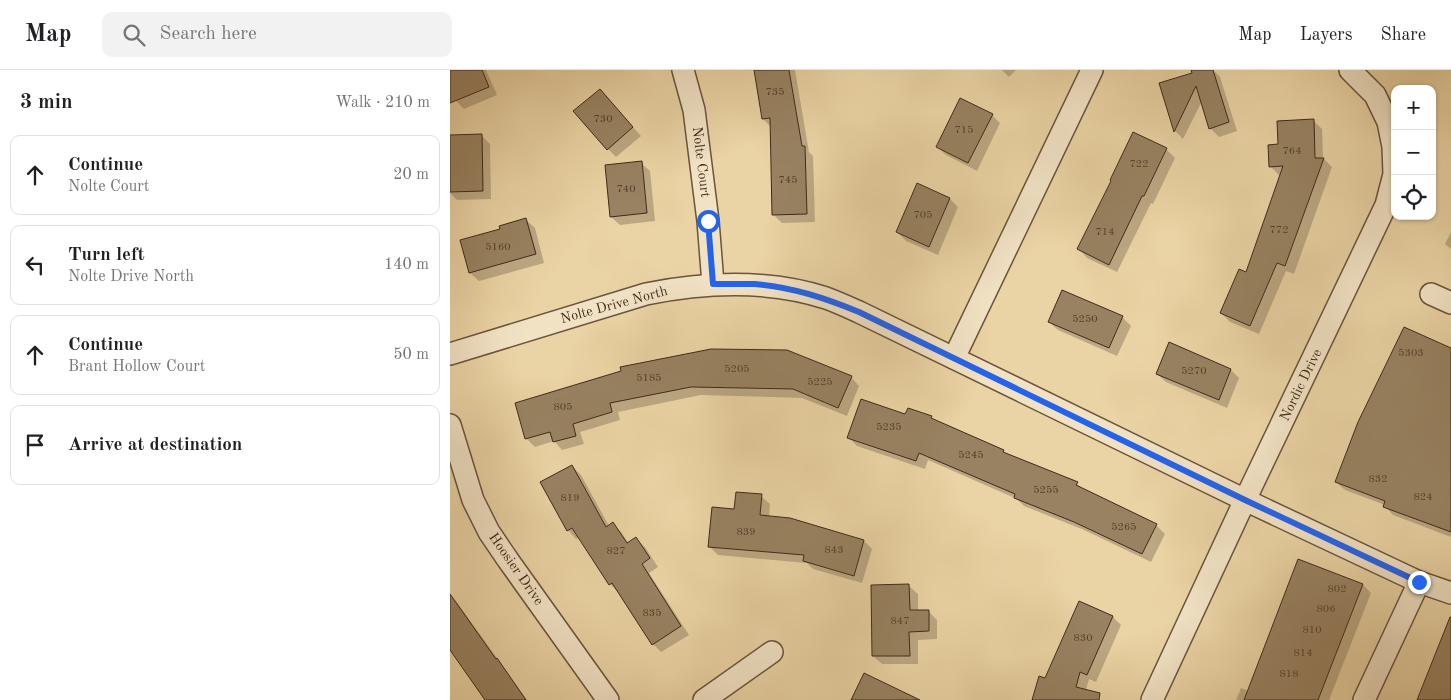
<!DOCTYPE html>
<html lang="en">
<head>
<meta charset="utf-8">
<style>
  body { margin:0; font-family:"Old Standard TT",serif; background:#f2f2f2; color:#202124 }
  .controls { position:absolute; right:15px; top:15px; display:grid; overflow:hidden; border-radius:10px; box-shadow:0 1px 4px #0004 }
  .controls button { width:45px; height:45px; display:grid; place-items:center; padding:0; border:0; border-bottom:1px solid #e0e0e0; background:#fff; color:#202124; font:25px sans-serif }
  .stop { position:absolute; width:15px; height:15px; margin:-11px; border:4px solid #2563eb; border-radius:50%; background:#fff }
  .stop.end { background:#2563eb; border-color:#fff; box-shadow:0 1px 5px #0008 }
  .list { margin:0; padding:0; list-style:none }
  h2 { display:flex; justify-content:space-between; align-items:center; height:65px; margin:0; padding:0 20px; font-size:21px }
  h2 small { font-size:16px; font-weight:400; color:#757577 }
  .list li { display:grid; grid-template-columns:32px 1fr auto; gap:15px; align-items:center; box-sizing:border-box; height:80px; margin:0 10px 10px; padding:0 10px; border:1px solid #e0e0e0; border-radius:10px }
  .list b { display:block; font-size:19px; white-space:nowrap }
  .list p { margin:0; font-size:16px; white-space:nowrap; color:#757577 }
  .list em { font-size:16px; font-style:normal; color:#757577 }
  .icon { flex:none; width:28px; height:28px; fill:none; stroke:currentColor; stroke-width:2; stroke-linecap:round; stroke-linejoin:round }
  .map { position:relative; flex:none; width:1001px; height:630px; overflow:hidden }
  header { display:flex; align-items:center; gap:30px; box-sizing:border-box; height:70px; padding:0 25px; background:#fff; border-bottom:1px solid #e0e0e0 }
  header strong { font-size:24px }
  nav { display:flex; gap:28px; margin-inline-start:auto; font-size:18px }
  .search { width:350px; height:45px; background:#f2f2f2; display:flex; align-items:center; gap:12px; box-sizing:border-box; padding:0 18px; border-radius:10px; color:#757577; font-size:19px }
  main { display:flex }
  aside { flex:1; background:#fff }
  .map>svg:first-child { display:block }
  .shadow { fill:#0003 }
  .building { fill:#988261; stroke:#3f2a19 }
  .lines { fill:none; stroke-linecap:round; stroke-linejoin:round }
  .minor-casing { stroke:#6a543c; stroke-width:24 }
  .minor { stroke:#f1e2c4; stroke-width:21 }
  .route { stroke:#2563eb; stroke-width:6 }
  .labels { text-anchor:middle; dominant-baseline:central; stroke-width:4; stroke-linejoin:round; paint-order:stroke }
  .number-label { font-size:11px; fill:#55402b }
  .street-label { font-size:14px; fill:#3f2a19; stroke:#f1e2c4 }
</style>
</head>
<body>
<header>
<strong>Map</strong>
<div class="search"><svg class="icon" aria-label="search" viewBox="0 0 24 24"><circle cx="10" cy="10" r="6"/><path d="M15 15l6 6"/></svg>Search here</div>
<nav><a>Map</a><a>Layers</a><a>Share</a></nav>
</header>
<main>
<aside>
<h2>3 min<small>Walk · 210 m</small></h2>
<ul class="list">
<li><svg class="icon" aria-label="ahead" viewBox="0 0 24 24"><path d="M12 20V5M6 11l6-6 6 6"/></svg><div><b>Continue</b><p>Nolte Court</p></div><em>20 m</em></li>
<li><svg class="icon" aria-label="left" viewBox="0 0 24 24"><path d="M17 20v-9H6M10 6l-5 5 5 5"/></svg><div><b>Turn left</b><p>Nolte Drive North</p></div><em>140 m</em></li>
<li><svg class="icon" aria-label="ahead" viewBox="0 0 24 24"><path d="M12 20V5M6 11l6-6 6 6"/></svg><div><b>Continue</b><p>Brant Hollow Court</p></div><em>50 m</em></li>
<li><svg class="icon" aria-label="arrive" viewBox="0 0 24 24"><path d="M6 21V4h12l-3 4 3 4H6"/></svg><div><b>Arrive at destination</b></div></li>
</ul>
</aside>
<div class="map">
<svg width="1001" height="630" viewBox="0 0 1001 630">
  <rect width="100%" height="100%" fill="#ead3a4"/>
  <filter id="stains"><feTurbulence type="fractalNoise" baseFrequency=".004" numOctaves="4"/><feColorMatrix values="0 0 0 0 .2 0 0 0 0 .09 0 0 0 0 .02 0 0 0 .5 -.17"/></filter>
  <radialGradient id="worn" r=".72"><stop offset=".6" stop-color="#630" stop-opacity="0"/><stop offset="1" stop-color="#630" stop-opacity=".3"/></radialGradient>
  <g class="shadow">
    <path d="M 0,0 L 36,0 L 47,25 L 14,39 L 6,31 L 0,18 Z"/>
    <path d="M 305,0 L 345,0 L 359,82 L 363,86 L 365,152 L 332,153 L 323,144 L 321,57 L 313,49 Z"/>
    <path d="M 552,0 L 566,0 L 559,7 Z"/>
    <path d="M 756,0 L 763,0 L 770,7 L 787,61 L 769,67 L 760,58 L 752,31 L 733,69 L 725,61 L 711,14 Z"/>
    <path d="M 158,29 L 191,66 L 166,87 L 158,79 Z"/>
    <path d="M 542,45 L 550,53 L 527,101 L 496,85 L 487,77 Z"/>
    <path d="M 863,50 L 872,59 L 873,88 L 882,97 L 844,204 L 836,201 L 809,264 L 780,252 L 771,243 L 796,204 L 831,105 L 829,105 L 820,96 L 830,76 Z"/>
    <path d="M 0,66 L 32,66 L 40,74 L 41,129 L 7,130 L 0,123 Z"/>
    <path d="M 716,79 L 725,88 L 703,134 L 701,133 L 667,202 L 637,188 L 629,179 Z"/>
    <path d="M 191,93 L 200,101 L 205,151 L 170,155 L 161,147 Z"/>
    <path d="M 467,115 L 500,129 L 508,137 L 488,185 L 456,171 L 447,162 Z"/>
    <path d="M 76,150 L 85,158 L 94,193 L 29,211 L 20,203 L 11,171 L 51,160 Z"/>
    <path d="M 1001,162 L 1001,179 L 995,174 Z"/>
    <path d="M 672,247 L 681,256 L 667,286 L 608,260 L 599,252 Z"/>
    <path d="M 720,274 L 781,300 L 789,308 L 777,338 L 716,312 L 707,304 Z"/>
    <path d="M 1001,279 L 1001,467 L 943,445 L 935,436 L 935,435 L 895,420 L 886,412 Z"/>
    <path d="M 173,302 L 401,307 L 409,316 L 397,346 L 352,328 L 251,325 L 168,342 L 170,350 L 130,362 L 134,374 L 112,380 L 104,371 L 85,377 L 76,368 Z"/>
    <path d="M 456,346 L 481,347 L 485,352 L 553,381 L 558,385 L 627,414 L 634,420 L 706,455 L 715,464 L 701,492 L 634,460 L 574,436 L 567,429 L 478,390 L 475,399 L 407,376 L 399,368 Z"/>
    <path d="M 122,396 L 131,405 L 159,456 L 163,454 L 171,462 L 179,474 L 186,469 L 195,477 L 208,497 L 199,503 L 239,565 L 211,582 L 203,574 L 169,523 L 160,514 L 129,467 L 126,469 L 118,460 Z"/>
    <path d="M 311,426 L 320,434 L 319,447 L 414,471 L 422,479 L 412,513 L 363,499 L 357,493 L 268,485 L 259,476 Z"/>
    <path d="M 913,515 L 921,523 L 879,630 L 786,630 L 791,618 L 799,621 Z"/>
    <path d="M 459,516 L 468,524 L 468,541 L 478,541 L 487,550 L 487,569 L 468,570 L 468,594 L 432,594 L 423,586 Z"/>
    <path d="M 0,525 L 6,531 L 77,630 L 37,630 L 0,579 Z"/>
    <path d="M 663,547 L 671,555 L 646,612 L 639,609 L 633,630 L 584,630 L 595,610 Z"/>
  </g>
  <g class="building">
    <path d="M 0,0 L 32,0 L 39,17 L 0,33 Z"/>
    <path d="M 304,0 L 339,0 L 352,76 L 355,76 L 357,144 L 322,145 L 320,48 L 312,49 Z"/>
    <path d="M 741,0 L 763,0 L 779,52 L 759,59 L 746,16 L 724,62 L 709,13 L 742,3 Z"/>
    <path d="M 150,19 L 183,57 L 157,80 L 123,41 Z"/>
    <path d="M 510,28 L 543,44 L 518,93 L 486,77 Z"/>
    <path d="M 864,49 L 865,88 L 874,88 L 835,196 L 827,193 L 800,256 L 770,243 L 789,199 L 796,202 L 833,96 L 819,97 L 818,75 L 828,74 L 827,51 Z"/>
    <path d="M 683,62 L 717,78 L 694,126 L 692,126 L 659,195 L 627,179 L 661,111 L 660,110 Z"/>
    <path d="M 32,64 L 33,121 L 0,122 L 0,65 Z"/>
    <path d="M 192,91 L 197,143 L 160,147 L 155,95 Z"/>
    <path d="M 467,113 L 500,128 L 479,177 L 446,162 Z"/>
    <path d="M 76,148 L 86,184 L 19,203 L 10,170 L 50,159 L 49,156 Z"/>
    <path d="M 612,220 L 673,246 L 659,278 L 598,252 Z"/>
    <path d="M 954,257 L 1001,278 L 1001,462 L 933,437 L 935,431 L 885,412 L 908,352 Z"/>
    <path d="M 719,272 L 781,299 L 769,330 L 706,304 Z"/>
    <path d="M 261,279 L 337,280 L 402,306 L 388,338 L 343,319 L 241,317 L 160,333 L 162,342 L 123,354 L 126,366 L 103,372 L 100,362 L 75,369 L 65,333 L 171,301 L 170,297 Z"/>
    <path d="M 411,329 L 455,344 L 458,338 L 482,346 L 481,348 L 554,380 L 553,382 L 628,412 L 626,415 L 707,454 L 692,484 L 624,452 L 564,428 L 565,424 L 469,383 L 466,391 L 397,368 Z"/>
    <path d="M 122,395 L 156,457 L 163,452 L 177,473 L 186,467 L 200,488 L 192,494 L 231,556 L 202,575 L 162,513 L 159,515 L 122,458 L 117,461 L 90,412 Z"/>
    <path d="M 286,422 L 312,424 L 310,445 L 340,448 L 414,470 L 404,506 L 353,491 L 354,485 L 258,477 L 262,437 L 284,439 Z"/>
    <path d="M 848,489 L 913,514 L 868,630 L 794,630 Z"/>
    <path d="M 459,514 L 460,540 L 479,540 L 479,561 L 459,562 L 460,586 L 422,586 L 421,515 Z"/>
    <path d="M 0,524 L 46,589 L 47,588 L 76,630 L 35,630 L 0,580 Z"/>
    <path d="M 629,531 L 663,546 L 637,605 L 630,602 L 626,617 L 650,623 L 649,630 L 582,630 L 589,606 L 595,608 Z"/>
    <path d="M 1000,547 L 1001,547 L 1001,630 L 967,630 Z"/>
    <path d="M 414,603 L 470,630 L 401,630 Z"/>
  </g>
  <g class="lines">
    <defs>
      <g id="minor">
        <path d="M 233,0 L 244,40 L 258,151 L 263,214"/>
        <path d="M 981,224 L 1001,233"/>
        <path d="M 0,284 L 196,224 C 256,212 317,209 376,228 C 387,232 398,237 409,242 L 795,430 L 969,512 L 1001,523"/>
        <path d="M 504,288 L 642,0"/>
        <path d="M 0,355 L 23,430 L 39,462 L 58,490 L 158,630"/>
        <path d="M 254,630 L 322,582"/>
        <path d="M 702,630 L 795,430 L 936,135 L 944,104 L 943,77 L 938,52 L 925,25 L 900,0"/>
        <path d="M 914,630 L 969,512"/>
      </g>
    </defs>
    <use href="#minor" class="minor-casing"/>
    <use href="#minor" class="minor"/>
  </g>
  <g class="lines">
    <path class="route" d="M 258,151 L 263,214 C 277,214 291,214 305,214 C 342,217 375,228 409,242 L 795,430 L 969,512"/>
  </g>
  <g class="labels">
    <g class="number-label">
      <text x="325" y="22">735</text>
      <text x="153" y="49">730</text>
      <text x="514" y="60">715</text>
      <text x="842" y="81">764</text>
      <text x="689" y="94">722</text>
      <text x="338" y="110">745</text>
      <text x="176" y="119">740</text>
      <text x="473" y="145">705</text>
      <text x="829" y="160">772</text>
      <text x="655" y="162">714</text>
      <text x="48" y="177">5160</text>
      <text x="635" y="249">5250</text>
      <text x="961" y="283">5303</text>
      <text x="287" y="299">5205</text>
      <text x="744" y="301">5270</text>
      <text x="199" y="308">5185</text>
      <text x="370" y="312">5225</text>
      <text x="113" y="337">805</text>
      <text x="439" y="357">5235</text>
      <text x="521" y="385">5245</text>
      <text x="928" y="409">832</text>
      <text x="596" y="420">5255</text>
      <text x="973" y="427">824</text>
      <text x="120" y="428">819</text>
      <text x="674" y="457">5265</text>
      <text x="296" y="462">839</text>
      <text x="384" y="480">843</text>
      <text x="166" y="481">827</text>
      <text x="887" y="519">802</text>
      <text x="876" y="539">806</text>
      <text x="202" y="543">835</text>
      <text x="450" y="551">847</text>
      <text x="862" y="560">810</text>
      <text x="633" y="568">830</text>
      <text x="853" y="583">814</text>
      <text x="839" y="604">818</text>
    </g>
    <g class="street-label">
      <text transform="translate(251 92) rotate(83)">Nolte Court</text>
      <text transform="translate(164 235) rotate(-15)">Nolte Drive North</text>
      <text transform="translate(851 315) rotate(-64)">Nordic Drive</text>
      <text transform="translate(66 499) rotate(55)">Hoosier Drive</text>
    </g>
  </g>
  <rect width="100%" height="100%" filter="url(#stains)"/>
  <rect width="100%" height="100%" fill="url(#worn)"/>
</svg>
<div class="controls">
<button>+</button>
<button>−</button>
<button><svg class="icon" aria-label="locate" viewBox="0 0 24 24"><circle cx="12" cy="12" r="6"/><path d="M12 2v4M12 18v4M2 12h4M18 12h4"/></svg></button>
</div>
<div class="stop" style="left:258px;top:151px"></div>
<div class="stop end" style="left:969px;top:512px"></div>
</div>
</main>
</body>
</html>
